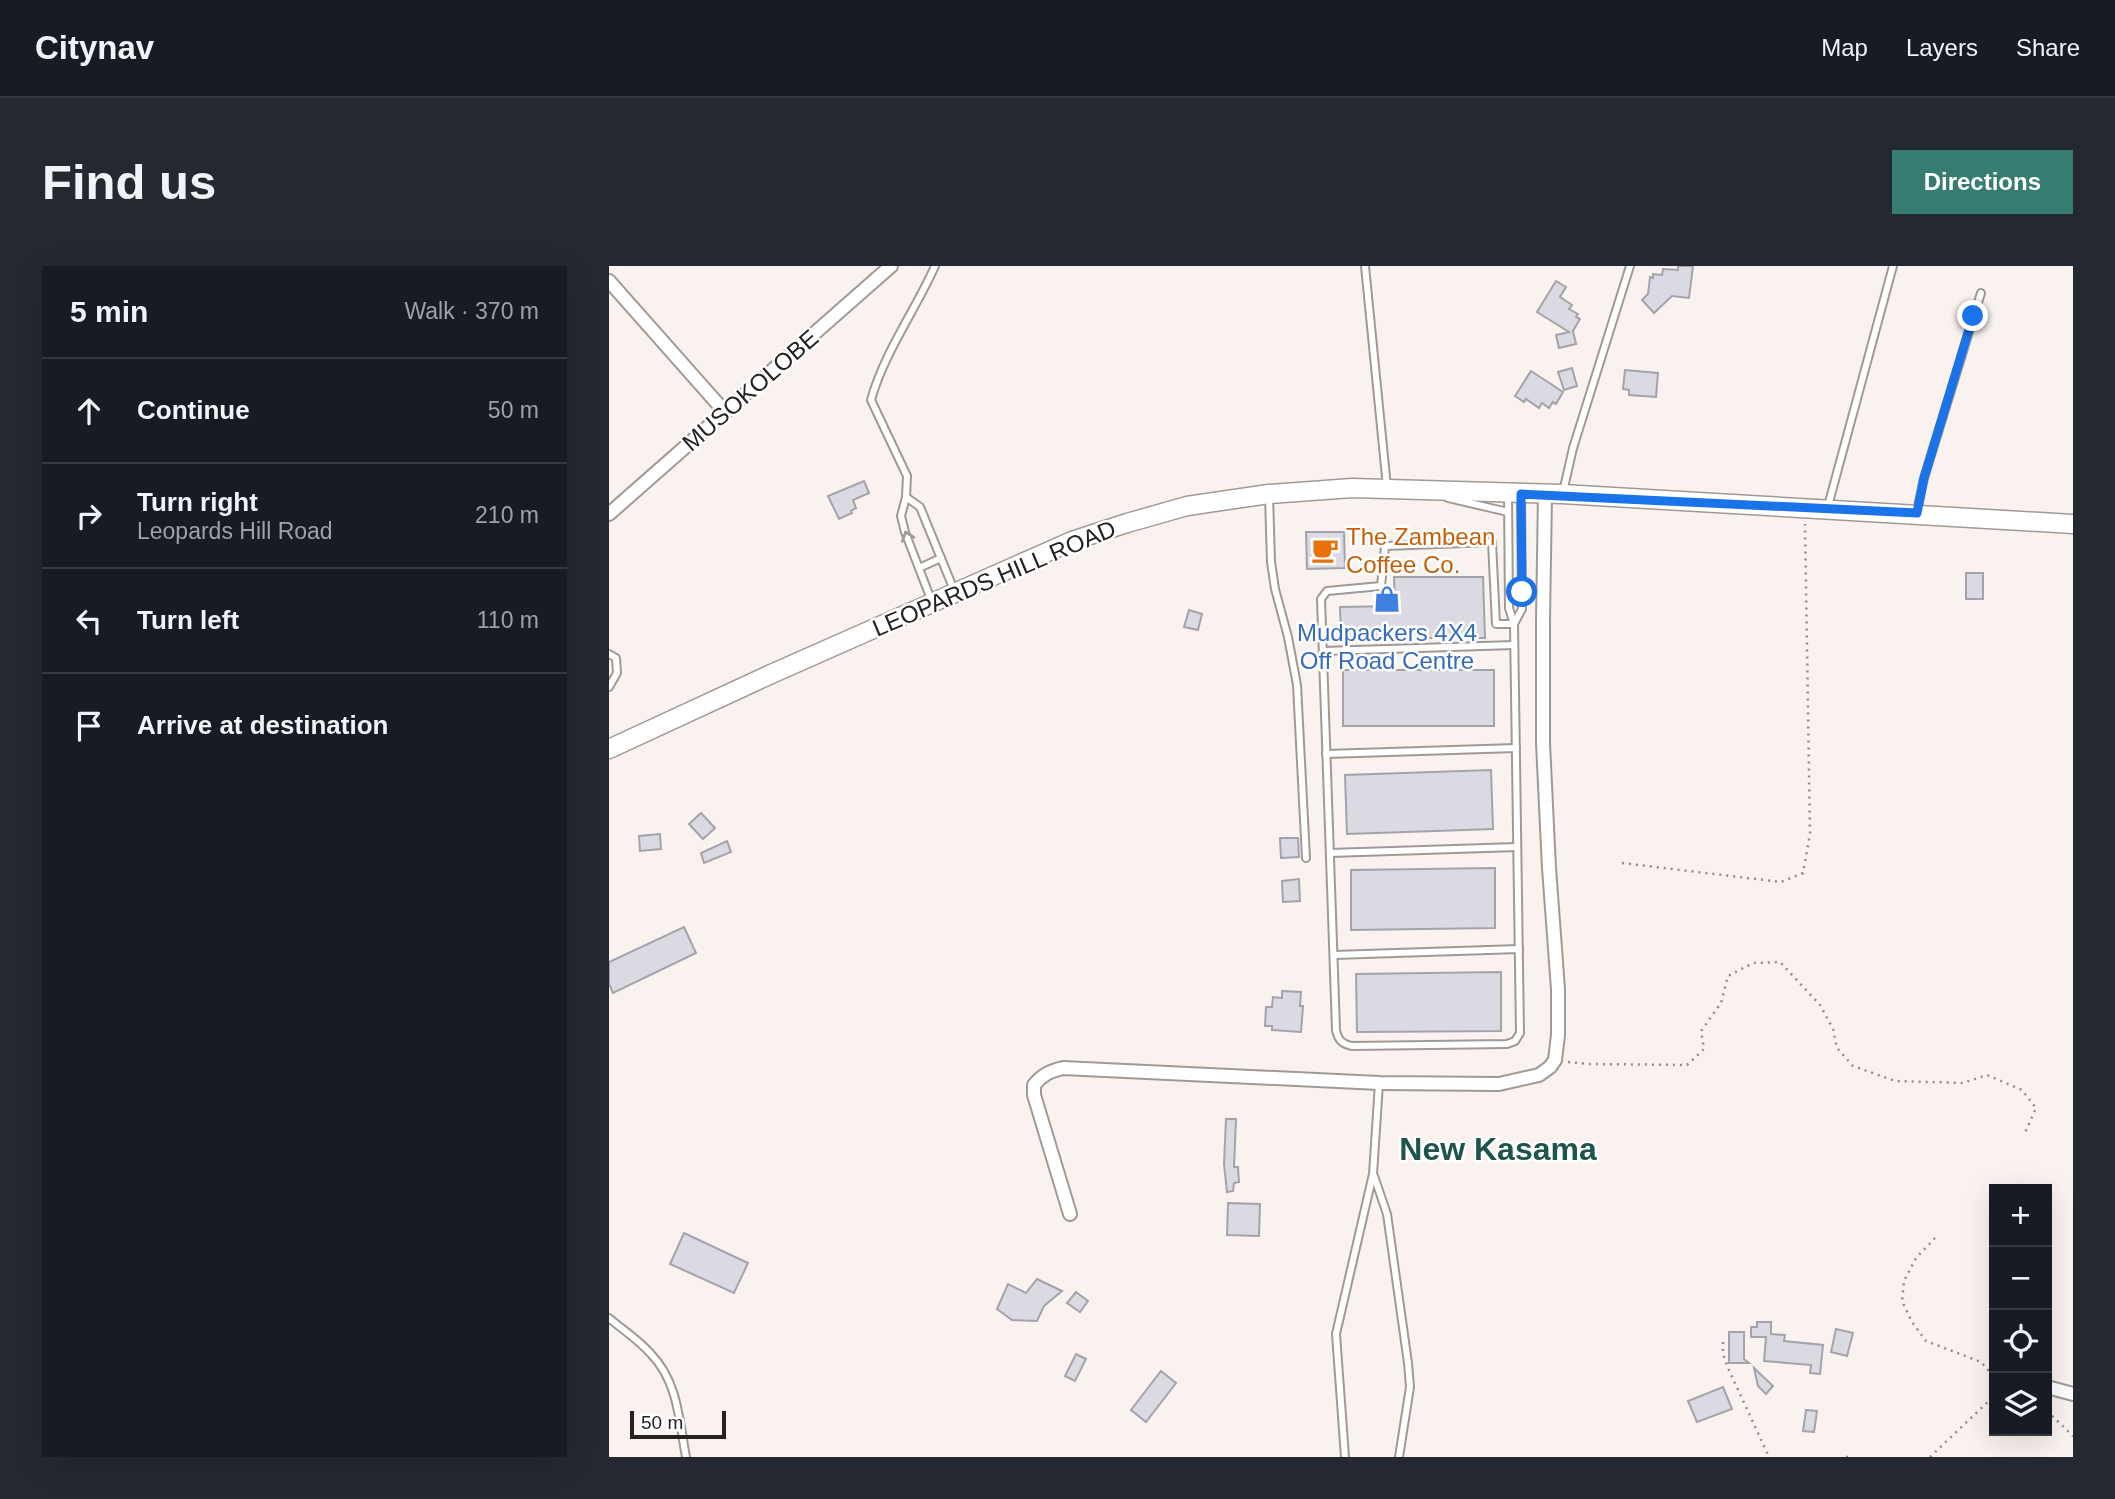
<!DOCTYPE html>
<html lang="en">
<head>
<meta charset="utf-8">
<style>
  body { margin:0; font-family:Arial,sans-serif; background:#242831; color:#f1f3f6 }
  .controls { position:absolute; right:21px; bottom:21px; display:grid; overflow:hidden; border-radius:0px; box-shadow:0 7px 28px #0002 }
  .controls button { width:63px; height:63px; display:grid; place-items:center; padding:0; border:0; border-bottom:2px solid #363941; background:#171b24; color:#f1f3f6; font:35px sans-serif }
  .scale { position:absolute; left:21px; bottom:18px; width:96px; box-sizing:border-box; padding-left:7px; border:4px solid #252221; border-top:0; font-size:19px; line-height:24px; white-space:nowrap; color:#252221; -webkit-text-stroke:5px #fff; paint-order:stroke }
  .stop { position:absolute; width:21px; height:21px; margin:-16px; border:5px solid #1a73e8; border-radius:50%; background:#fff }
  .stop.end { background:#1a73e8; border-color:#fff; box-shadow:0 2px 7px #0008 }
  .list { margin:0; padding:0; list-style:none }
  h2 { display:flex; justify-content:space-between; align-items:center; height:91px; margin:0; padding:0 28px; font-size:30px }
  h2 small { font-size:23px; font-weight:400; color:#9ea1a6 }
  .list li { display:grid; grid-template-columns:46px 1fr auto; gap:21px; align-items:center; box-sizing:border-box; height:105px; padding:0 28px; border-top:2px solid #363941 }
  .list b { display:block; font-size:26px; white-space:nowrap }
  .list p { margin:0; font-size:23px; white-space:nowrap; color:#9ea1a6 }
  .list em { font-size:23px; font-style:normal; color:#9ea1a6 }
  .icon { flex:none; width:38px; height:38px; fill:none; stroke:currentColor; stroke-width:2; stroke-linecap:round; stroke-linejoin:round }
  .map { position:relative; flex:none; width:1464px; height:1191px; overflow:hidden; border-radius:0px }
  header { display:flex; align-items:center; gap:42px; box-sizing:border-box; height:98px; padding:0 35px; background:#171b24; border-bottom:2px solid #363941 }
  header strong { font-size:33px }
  nav { display:flex; gap:38px; margin-inline-start:auto; font-size:24px }
  .intro { display:flex; align-items:center; justify-content:space-between; box-sizing:border-box; height:168px; padding:0 42px }
  h1 { margin:0; font-size:49px }
  .button { padding:18px 32px; border-radius:0px; background:#377c71; color:#fff; font-size:24px; font-weight:700 }
  main { display:flex; gap:42px; padding:0 42px }
  aside { flex:1; background:#171b24; border-radius:0px; box-shadow:0 7px 28px #0002 }
  .map>svg:first-child { display:block }
  .building { fill:#dbdae2; stroke:#a4a3aa; stroke-width:2 }
  .lines { fill:none; stroke-linecap:round; stroke-linejoin:round }
  .lane-casing { stroke:#a09a95; stroke-width:10 }
  .street-casing { stroke:#a09a95; stroke-width:16 }
  .secondary-casing { stroke:#a09a95; stroke-width:21 }
  .path { stroke:#928d8a; stroke-width:2.5; stroke-dasharray:2 5; stroke-linecap:butt }
  .lane { stroke:#fff; stroke-width:6 }
  .street { stroke:#fff; stroke-width:12 }
  .secondary { stroke:#fff; stroke-width:18 }
  .oneway { stroke:#9d9c9b }
  .route { stroke:#1a73e8; stroke-width:9 }
  .labels { text-anchor:middle; dominant-baseline:central; stroke-width:5; stroke-linejoin:round; paint-order:stroke }
  .street-label { font-size:24px; fill:#252221; stroke:#fff }
  .food-label { font-size:24px; fill:#c56008; stroke:#fff; text-anchor:start }
  .shop-label { font-size:24px; fill:#366cbe; stroke:#fff }
  .district-label { font-size:32px; font-weight:bold; fill:#1d554d; stroke:#fff }
</style>
</head>
<body>
<header>
<strong>Citynav</strong>
<nav><a>Map</a><a>Layers</a><a>Share</a></nav>
</header>
<div class="intro"><h1>Find us</h1><a class="button">Directions</a></div>
<main>
<aside>
<h2>5 min<small>Walk · 370 m</small></h2>
<ul class="list">
<li><svg class="icon" aria-label="ahead" viewBox="0 0 24 24"><path d="M12 20V5M6 11l6-6 6 6"/></svg><div><b>Continue</b></div><em>50 m</em></li>
<li><svg class="icon" aria-label="right" viewBox="0 0 24 24"><path d="M7 20v-9h11M14 6l5 5-5 5"/></svg><div><b>Turn right</b><p>Leopards Hill Road</p></div><em>210 m</em></li>
<li><svg class="icon" aria-label="left" viewBox="0 0 24 24"><path d="M17 20v-9H6M10 6l-5 5 5 5"/></svg><div><b>Turn left</b></div><em>110 m</em></li>
<li><svg class="icon" aria-label="arrive" viewBox="0 0 24 24"><path d="M6 21V4h12l-3 4 3 4H6"/></svg><div><b>Arrive at destination</b></div></li>
</ul>
</aside>
<div class="map">
<svg width="1464" height="1191" viewBox="0 0 1464 1191">
  <rect width="100%" height="100%" fill="#f9f2ee"/>
  <g class="building">
    <path d="M 1069,0 L 1084,0 L 1080,32 L 1063,30 L 1045,47 L 1033,34 L 1039,28 L 1041,11 L 1044,12 L 1044,8 L 1053,9 L 1054,3 L 1069,4 Z"/>
    <path d="M 947,15 L 957,21 L 951,31 L 963,39 L 960,43 L 969,48 L 967,51 L 971,53 L 964,65 L 967,78 L 950,82 L 947,69 L 960,66 L 928,46 Z"/>
    <path d="M 963,102 L 968,120 L 955,124 L 949,106 Z"/>
    <path d="M 1016,104 L 1049,107 L 1047,131 L 1020,129 L 1020,124 L 1014,123 Z"/>
    <path d="M 922,105 L 954,126 L 947,138 L 944,136 L 940,142 L 933,137 L 930,142 L 917,133 L 915,136 L 906,130 Z"/>
    <path d="M 255,215 L 260,227 L 244,234 L 247,242 L 242,245 L 243,247 L 230,253 L 219,230 Z"/>
    <path d="M 697,266 L 735,266 L 736,302 L 698,303 Z"/>
    <rect x="1357" y="307" width="17" height="26"/>
    <path d="M 785,311 L 874,311 L 876,372 L 732,372 L 731,341 L 786,340 Z"/>
    <path d="M 580,344 L 593,348 L 589,364 L 575,361 Z"/>
    <rect x="734" y="404" width="151" height="56"/>
    <path d="M 882,504 L 884,563 L 738,568 L 736,509 Z"/>
    <path d="M 92,547 L 106,562 L 94,573 L 80,558 Z"/>
    <path d="M 51,568 L 52,583 L 31,585 L 30,570 Z"/>
    <path d="M 671,572 L 689,572 L 690,591 L 672,592 Z"/>
    <path d="M 118,575 L 122,586 L 95,597 L 92,587 Z"/>
    <path d="M 886,602 L 886,662 L 742,664 L 742,604 Z"/>
    <path d="M 690,613 L 691,635 L 674,636 L 673,615 Z"/>
    <path d="M 75,661 L 87,687 L 4,727 L 0,718 L 0,696 Z"/>
    <path d="M 892,706 L 892,765 L 748,766 L 747,708 Z"/>
    <path d="M 673,725 L 692,726 L 691,740 L 694,740 L 692,766 L 663,764 L 663,760 L 656,760 L 657,741 L 663,741 L 664,731 L 673,732 Z"/>
    <path d="M 617,853 L 627,853 L 625,901 L 629,901 L 630,916 L 625,917 L 624,925 L 618,926 L 615,898 Z"/>
    <path d="M 619,937 L 651,938 L 650,970 L 618,969 Z"/>
    <path d="M 75,967 L 139,997 L 125,1027 L 61,998 Z"/>
    <path d="M 428,1013 L 453,1025 L 435,1040 L 428,1055 L 403,1054 L 388,1043 L 399,1018 L 417,1027 Z"/>
    <path d="M 467,1026 L 479,1035 L 471,1046 L 458,1037 Z"/>
    <path d="M 1148,1056 L 1162,1056 L 1162,1068 L 1176,1069 L 1175,1075 L 1214,1079 L 1211,1108 L 1201,1107 L 1202,1099 L 1155,1095 L 1157,1071 L 1142,1071 L 1142,1061 L 1148,1061 Z"/>
    <path d="M 1227,1063 L 1244,1067 L 1238,1090 L 1222,1086 Z"/>
    <path d="M 1120,1066 L 1135,1066 L 1135,1093 L 1140,1097 L 1120,1097 Z"/>
    <path d="M 467,1088 L 477,1093 L 466,1115 L 456,1110 Z"/>
    <path d="M 1145,1102 L 1164,1120 L 1157,1128 L 1149,1120 Z"/>
    <path d="M 552,1105 L 567,1117 L 537,1156 L 522,1144 Z"/>
    <path d="M 1114,1121 L 1123,1143 L 1088,1156 L 1079,1135 Z"/>
    <path d="M 1197,1144 L 1208,1145 L 1205,1166 L 1194,1165 Z"/>
  </g>
  <g class="lines">
    <defs>
      <g id="lane">
        <path d="M 756,0 L 778,221"/>
        <path d="M 954,226 L 964,182 L 1021,0"/>
        <path d="M 899,227 L 900,342 L 905,358 L 911,767 L 906,775 L 898,778 L 743,780 C 733,778 729,774 727,764 L 712,333 L 718,325 L 772,320 L 776,280 L 883,276 L 887,358 L 905,358"/>
        <path d="M 660,230 L 662,296 L 666,323 L 679,371 L 688,419 L 697,592"/>
        <path d="M 297,231 L 311,241 L 345,324"/>
        <path d="M 839,232 L 899,246"/>
        <path d="M 1219,240 L 1284,0"/>
        <path d="M 1308,245 L 1315,212 L 1372,27"/>
        <path d="M 310,302 L 332,292"/>
        <path d="M 323,336 L 296,266 L 292,250 L 297,231 L 298,210 L 262,134 C 275,87 306,45 326,0"/>
        <path d="M 905,358 L 913,343 L 912,229"/>
        <path d="M 714,385 L 905,379"/>
        <path d="M 0,388 L 7,392 L 8,407 L 0,421"/>
        <path d="M 717,488 L 907,482"/>
        <path d="M 721,587 L 908,581"/>
        <path d="M 725,689 L 910,683"/>
        <path d="M 765,910 L 778,948 L 799,1097 L 801,1121 L 790,1191"/>
        <path d="M 0,1052 C 14,1064 30,1074 42,1088 C 69,1116 70,1154 77,1191"/>
        <path d="M 736,1191 L 727,1068 L 764,908 L 770,817"/>
      </g>
      <g id="street">
        <path d="M 0,15 L 116,146"/>
        <path d="M 0,248 L 282,0"/>
        <path d="M 461,948 L 425,829 L 425,819 C 433,809 441,805 454,802 L 770,817 L 890,818 L 930,809 L 941,801 L 946,794 L 949,769 L 949,723 L 940,602 L 934,477 L 934,354 L 936,229"/>
        <path d="M 1438,1121 L 1464,1128"/>
      </g>
      <path id="secondary" d="M 0,483 L 160,409 L 463,275 L 518,257 L 578,240 L 660,228 L 743,222 L 779,223 L 953,228 L 1464,258"/>
    </defs>
    <use href="#lane" class="lane-casing"/>
    <use href="#street" class="street-casing"/>
    <use href="#secondary" class="secondary-casing"/>
    <g class="path">
      <path d="M 1013,597 L 1172,616 L 1194,607 L 1201,568 L 1196,258"/>
      <path d="M 959,796 L 981,798 L 1078,799 L 1095,783 L 1092,765 L 1112,737 L 1119,710 L 1144,697 L 1171,696 L 1211,739 L 1224,763 L 1228,782 L 1244,800 L 1286,815 L 1354,817 L 1378,809 L 1413,824 L 1427,842 L 1415,869"/>
      <path d="M 1326,972 L 1307,992 L 1295,1015 L 1293,1035 L 1303,1056 L 1317,1075 L 1372,1096 L 1385,1111"/>
      <path d="M 1114,1076 L 1114,1088 L 1119,1102 L 1160,1191"/>
      <path d="M 1438,1145 L 1464,1170"/>
      <path d="M 1237,1191 L 1239,1191"/>
      <path d="M 1321,1191 L 1385,1130"/>
    </g>
    <use href="#lane" class="lane"/>
    <use href="#street" class="street"/>
    <use href="#secondary" class="secondary"/>
  </g>
  <defs><path id="oneway-chevron" d="M-2-3.5L2.5 0L-2 3.5" fill="none" stroke-width="1.6" stroke-linecap="round" stroke-linejoin="round" transform="scale(1.75)"/></defs>
  <use class="oneway" href="#oneway-chevron" transform="translate(298 270) rotate(-109)"/>
  <g class="lines">
    <path class="route" d="M 913,326 L 912,228 L 1308,247 L 1315,212 L 1364,50"/>
  </g>
  <defs>
    <symbol id="cafe-bare" viewBox="-9 -9 18 18"><path d="M-5.5-4.5H6V0H3Q3 3.5 0 3.5H-2.5Q-5.5 3.5-5.5 0ZM3-3.2v2h1.7v-2ZM-6 4.5H4V6H-6Z" fill="#e8710a" stroke="#fff" stroke-width="2.5" paint-order="stroke"/></symbol>
    <symbol id="shop-bare" viewBox="-9 -9 18 18"><path d="M-5-2.5h2.3a2.7 3.5 0 0 1 5.4 0H5L5.5 6h-11ZM-1.5-2.5h3a1.5 2.3 0 0 0-3 0Z" fill="#3f7fe0" stroke="#fff" stroke-width="2.5" paint-order="stroke"/></symbol>
  </defs>
  <g fill-rule="evenodd">
    <use href="#cafe-bare" x="697" y="265" width="38" height="38"/>
    <use href="#shop-bare" x="759" y="314" width="38" height="38"/>
  </g>
  <g class="labels">
    <g class="street-label">
      <text transform="translate(141 124) rotate(-41)">MUSOKOLOBE</text>
      <text transform="translate(385 312) rotate(-23)">LEOPARDS HILL ROAD</text>
    </g>
    <g class="food-label">
      <text x="737" y="270">The Zambean<tspan x="737" dy="28">Coffee Co.</tspan></text>
    </g>
    <g class="shop-label">
      <text x="778" y="366">Mudpackers 4X4<tspan x="778" dy="28">Off Road Centre</tspan></text>
    </g>
    <g class="district-label">
      <text x="889" y="883">New Kasama</text>
    </g>
  </g>
</svg>
<div class="controls">
<button>+</button>
<button>−</button>
<button><svg class="icon" aria-label="locate" viewBox="0 0 24 24"><circle cx="12" cy="12" r="6"/><path d="M12 2v4M12 18v4M2 12h4M18 12h4"/></svg></button>
<button><svg class="icon" aria-label="layers" viewBox="0 0 24 24"><path d="M12 4l9 5-9 5-9-5zM3 14l9 5 9-5"/></svg></button>
</div>
<div class="scale">50 m</div>
<div class="stop" style="left:913px;top:326px"></div>
<div class="stop end" style="left:1364px;top:50px"></div>
</div>
</main>
</body>
</html>
